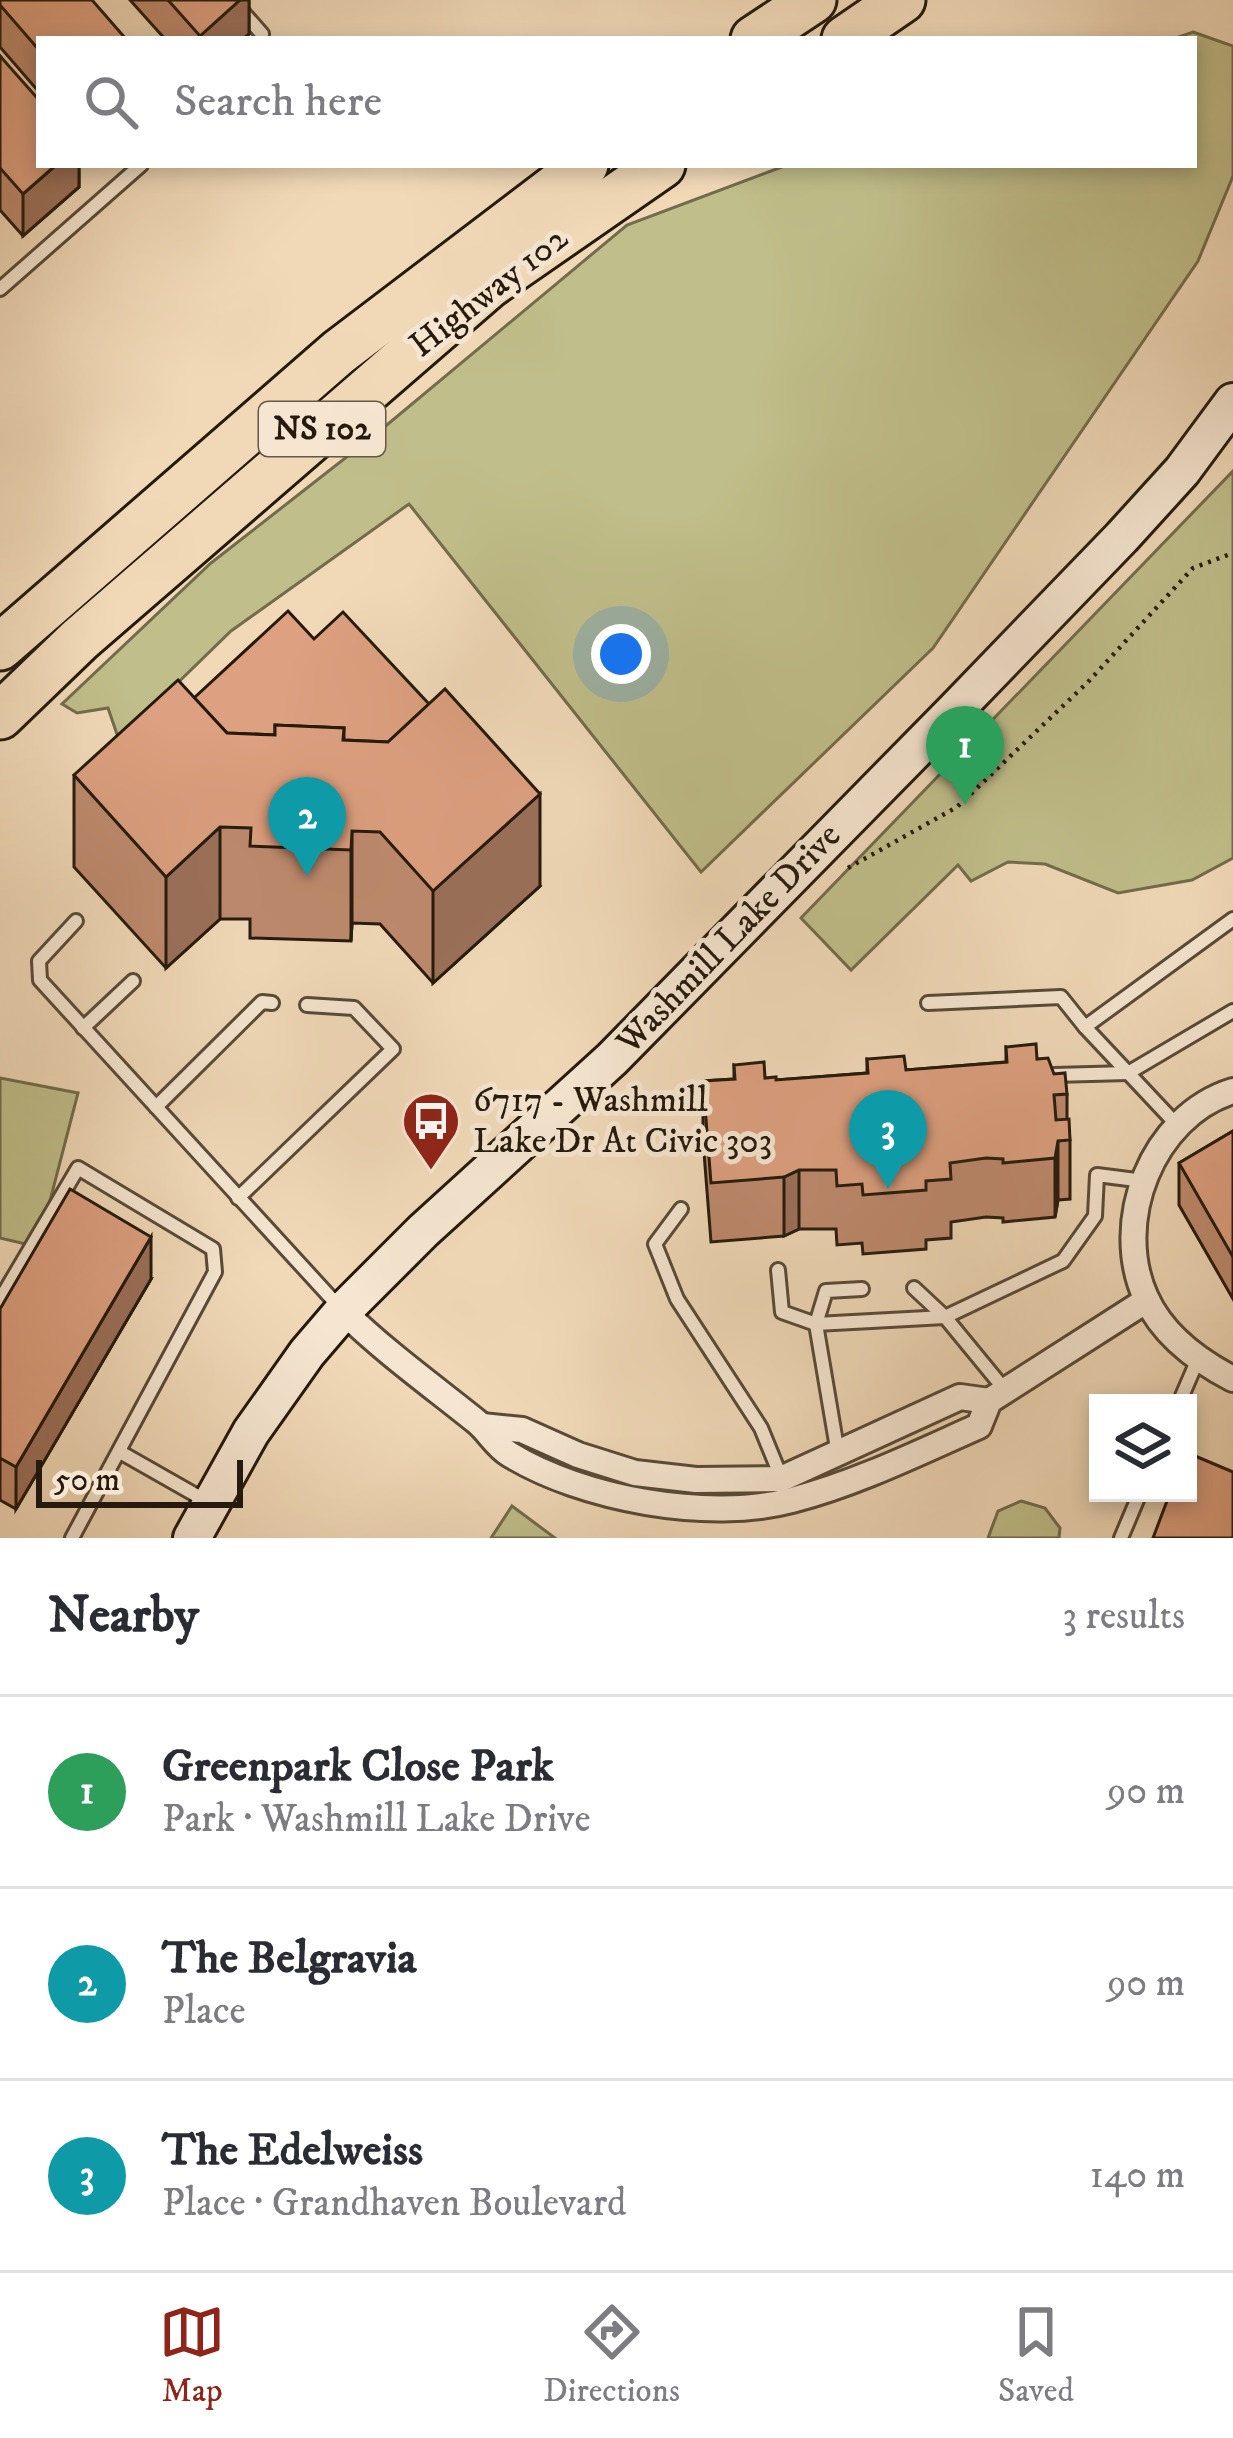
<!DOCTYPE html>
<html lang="en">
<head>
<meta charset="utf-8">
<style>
  body { margin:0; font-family:"IM FELL DW Pica",serif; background:#f2f2f3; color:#2b2b33 }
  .controls { position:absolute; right:36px; bottom:36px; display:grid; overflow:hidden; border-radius:0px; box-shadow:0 6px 18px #0003 }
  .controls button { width:108px; height:108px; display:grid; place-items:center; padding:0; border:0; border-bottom:3px solid #e1e1e2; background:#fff; color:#2b2b33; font:60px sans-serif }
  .scale { position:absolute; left:36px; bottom:30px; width:207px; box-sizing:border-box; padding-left:12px; border:6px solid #251a0d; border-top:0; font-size:33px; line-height:42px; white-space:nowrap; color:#251a0d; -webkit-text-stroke:9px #f6e6d1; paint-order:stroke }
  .you { position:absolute; left:621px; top:654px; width:42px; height:42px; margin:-30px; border:9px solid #fff; border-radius:50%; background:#1a73e8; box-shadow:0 0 0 18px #1a73e833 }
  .badge { display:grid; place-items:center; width:78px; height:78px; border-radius:50%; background:#8f2418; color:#fff; font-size:39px; font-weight:700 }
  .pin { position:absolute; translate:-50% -99px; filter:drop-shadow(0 3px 6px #0008) }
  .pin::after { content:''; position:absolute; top:63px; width:42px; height:36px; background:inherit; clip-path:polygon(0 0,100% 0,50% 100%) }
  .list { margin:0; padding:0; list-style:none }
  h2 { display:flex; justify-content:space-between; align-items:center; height:156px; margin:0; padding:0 48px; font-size:51px }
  h2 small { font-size:39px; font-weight:400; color:#7c7c81 }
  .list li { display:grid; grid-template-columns:78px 1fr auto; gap:36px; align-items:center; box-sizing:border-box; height:192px; padding:0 48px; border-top:3px solid #e1e1e2 }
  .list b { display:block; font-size:45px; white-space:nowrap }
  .list p { margin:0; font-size:39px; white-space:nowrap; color:#7c7c81 }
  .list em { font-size:39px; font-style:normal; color:#7c7c81 }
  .icon { flex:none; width:66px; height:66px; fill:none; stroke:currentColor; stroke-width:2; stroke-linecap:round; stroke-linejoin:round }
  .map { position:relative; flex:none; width:1233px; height:1538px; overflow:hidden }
  .search { position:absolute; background:#fff; box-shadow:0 6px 18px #0003; left:36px; right:36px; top:36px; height:132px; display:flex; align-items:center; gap:30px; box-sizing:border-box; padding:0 42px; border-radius:0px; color:#7c7c81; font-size:45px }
  .sheet { height:732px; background:#fff }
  nav { display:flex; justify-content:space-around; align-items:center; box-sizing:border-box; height:168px; border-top:3px solid #e1e1e2; background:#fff; font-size:33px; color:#7c7c81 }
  nav a { display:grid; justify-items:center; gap:6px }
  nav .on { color:#8f2418 }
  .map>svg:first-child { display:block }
  .green { fill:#c0be8a; stroke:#726c4c; stroke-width:3 }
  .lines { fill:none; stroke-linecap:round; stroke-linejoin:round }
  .lane-casing { stroke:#584a38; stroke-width:18 }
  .street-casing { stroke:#584a38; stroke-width:30 }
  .secondary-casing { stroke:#251a0d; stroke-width:42 }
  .highway-casing { stroke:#251a0d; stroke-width:51 }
  .path { stroke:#251a0d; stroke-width:4.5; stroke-dasharray:3 6; stroke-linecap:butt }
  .lane { stroke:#f6e6d1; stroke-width:12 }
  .street { stroke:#f6e6d1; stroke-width:24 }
  .secondary { stroke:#f6e6d1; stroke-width:36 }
  .highway { stroke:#f1d9b8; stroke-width:45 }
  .wall { fill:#be8a6e; stroke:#251a0d; stroke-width:3 }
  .shaded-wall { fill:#9b705a; stroke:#251a0d; stroke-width:3 }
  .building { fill:#dda080; stroke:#251a0d; stroke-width:3 }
  .labels { text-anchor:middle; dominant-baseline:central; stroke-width:10; stroke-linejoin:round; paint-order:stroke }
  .shield { fill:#f6e6d1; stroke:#645748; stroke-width:3 }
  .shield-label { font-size:33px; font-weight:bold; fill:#251a0d }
  .street-label { font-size:36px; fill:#251a0d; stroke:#f6e6d1 }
  .poi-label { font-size:36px; fill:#251a0d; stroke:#f6e6d1; text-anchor:start }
</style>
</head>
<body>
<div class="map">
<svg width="1233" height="1538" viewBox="0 0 1233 1538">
  <rect width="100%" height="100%" fill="#f1d9b8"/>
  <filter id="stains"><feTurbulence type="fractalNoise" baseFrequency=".00167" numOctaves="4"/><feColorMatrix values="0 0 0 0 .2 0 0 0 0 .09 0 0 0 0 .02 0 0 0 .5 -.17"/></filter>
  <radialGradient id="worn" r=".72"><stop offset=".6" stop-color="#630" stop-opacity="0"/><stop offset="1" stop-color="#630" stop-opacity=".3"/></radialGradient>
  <g class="green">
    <path d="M 1193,32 L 1233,46 L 1233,176 L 1198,261 L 933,648 L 701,872 L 409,504 L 231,631 L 119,740 L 108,708 L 77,713 L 62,704 L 211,563 L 376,434 L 627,225 L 787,165 L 1194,165 L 1194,39 L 1173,39 Z"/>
    <path d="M 1233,471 L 1233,858 L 1192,880 L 1118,893 L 1045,864 L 1008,862 L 971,881 L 958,865 L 851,970 L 801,918 Z"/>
    <path d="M 0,1078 L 78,1093 L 38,1247 L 0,1238 Z"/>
    <path d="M 1021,1501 L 1045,1508 L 1060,1528 L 1059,1538 L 988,1538 L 998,1511 Z"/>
    <path d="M 512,1506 L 555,1538 L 491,1538 Z"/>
  </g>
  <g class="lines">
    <defs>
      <g id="lane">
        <path d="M 232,0 L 262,34 L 261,39"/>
        <path d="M 0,289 L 141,165"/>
        <path d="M 76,921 L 39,961 L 40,980 L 342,1310"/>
        <path d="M 928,1003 L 1061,997 L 1085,1027 L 1233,919"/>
        <path d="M 1085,1027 L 1177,1125"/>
        <path d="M 83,1028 L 133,981"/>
        <path d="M 1054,1075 L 1128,1073 L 1233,1011"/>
        <path d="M 156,1107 L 262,1002 L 272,1003"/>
        <path d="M 238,1198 L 393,1049 L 354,1008 L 307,1005"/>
        <path d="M 681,1209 L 655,1244 L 677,1299 L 761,1428 L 781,1477"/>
        <path d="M 778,1270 L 782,1312 L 816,1324 L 945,1317 L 1063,1261 L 1095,1216 L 1097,1175 L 1144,1181"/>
        <path d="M 914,1288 L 945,1317 L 1005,1390"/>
        <path d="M 0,1300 L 78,1168 L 213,1249 L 215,1272 L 72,1538"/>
        <path d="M 1179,1403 L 1198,1359"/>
        <path d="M 120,1452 L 208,1502"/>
        <path d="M 838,1454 L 816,1324 L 826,1291 L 862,1289"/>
        <path d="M 1121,1538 L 1140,1493"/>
      </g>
      <g id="street">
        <path d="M 1233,1091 C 1152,1116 1111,1222 1146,1298 C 1163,1335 1198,1361 1233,1379"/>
        <path d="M 343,1311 C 385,1352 431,1385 477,1422 C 488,1431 496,1446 509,1454 C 582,1499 709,1522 792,1500 C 857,1483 918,1453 979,1426 L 989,1401 L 1147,1300"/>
        <path d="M 482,1426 L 522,1430 L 578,1455 L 635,1473 L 696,1480 L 781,1479 L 960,1397 L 989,1401"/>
      </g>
      <path id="secondary" d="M 192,1538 L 251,1432 L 307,1353 L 343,1311 L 423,1231 L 612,1059 L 954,711 L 1122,537 L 1182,471 L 1233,402"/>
      <g id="highway">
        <path d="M 754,39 L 813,0"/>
        <path d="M 845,39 L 902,0"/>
        <path d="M 0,647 L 339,352 L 585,165"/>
        <path d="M 0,716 L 79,640 L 489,285 L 662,165"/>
      </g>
    </defs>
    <use href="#lane" class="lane-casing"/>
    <use href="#street" class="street-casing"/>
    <use href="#secondary" class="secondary-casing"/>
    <use href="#highway" class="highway-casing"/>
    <path class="path" d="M 848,868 L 957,807 L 1088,682 L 1193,568 L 1233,553"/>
    <use href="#lane" class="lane"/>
    <use href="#street" class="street"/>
    <use href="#secondary" class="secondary"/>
    <use href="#highway" class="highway"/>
  </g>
  <g class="wall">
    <path d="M 0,0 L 39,39 L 39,92 L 0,47 Z"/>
    <path d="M 130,0 L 249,0 L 249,34 L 243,39 L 165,39 Z"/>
    <path d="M 0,56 L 79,165 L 79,187 L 23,236 L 0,210 Z"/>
    <path d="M 194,698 L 540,886 L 433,983 L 380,924 L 352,923 L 351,941 L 250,938 L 250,919 L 220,919 L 166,968 L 74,867 L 74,775 Z"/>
    <path d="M 1006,1047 L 1037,1059 L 1054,1074 L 1067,1094 L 1067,1119 L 1070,1140 L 1070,1199 L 1058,1200 L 1055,1217 L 1003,1222 L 1003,1218 L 986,1217 L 951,1222 L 951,1238 L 926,1240 L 926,1249 L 863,1254 L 862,1243 L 837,1245 L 836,1229 L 799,1229 L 784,1236 L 711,1242 L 703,1140 L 703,1081 L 734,1079 L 734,1065 L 765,1078 L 776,1080 L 867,1073 L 867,1059 L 906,1070 L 1006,1062 Z"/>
    <path d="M 1233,1131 L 1233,1299 L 1179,1205 L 1179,1163 Z"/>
    <path d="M 151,1279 L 16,1509 L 0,1500 L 0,1309 Z"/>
  </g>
  <g class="shaded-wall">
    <path d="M 240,0 L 249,0 L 249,34 L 243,39 L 200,39 L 200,36 Z"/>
    <path d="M 56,165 L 79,165 L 79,187 L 23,236 L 23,194 Z"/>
    <path d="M 540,794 L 540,886 L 433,983 L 433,891 Z"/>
    <path d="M 220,827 L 220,919 L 166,968 L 166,877 Z"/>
    <path d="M 352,831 L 352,923 L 351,941 L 351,850 Z"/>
    <path d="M 1058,1141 L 1058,1200 L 1055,1217 L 1055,1158 Z"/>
    <path d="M 799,1170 L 799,1229 L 784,1236 L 784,1177 Z"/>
    <path d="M 151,1237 L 151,1279 L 16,1509 L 16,1467 Z"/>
  </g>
  <g class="building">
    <path d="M 0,0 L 92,0 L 126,39 L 39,39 L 39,50 L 0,5 Z"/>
    <path d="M 168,0 L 240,0 L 200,36 Z"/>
    <path d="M 0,56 L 39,100 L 39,165 L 56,165 L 23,194 L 0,168 Z"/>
    <path d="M 288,611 L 314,639 L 343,612 L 429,704 L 388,742 L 344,740 L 344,728 L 275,725 L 275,735 L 227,733 L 194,698 Z"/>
    <path d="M 178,680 L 227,733 L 275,735 L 275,725 L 344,728 L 343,740 L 388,742 L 445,689 L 540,794 L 433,891 L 380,832 L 352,831 L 351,850 L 250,846 L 251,828 L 220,827 L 166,877 L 74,775 Z"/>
    <path d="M 1036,1044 L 1037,1059 L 1048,1058 L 1054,1074 L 1065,1073 L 1067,1094 L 1054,1095 L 1056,1120 L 1069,1119 L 1070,1140 L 1058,1141 L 1055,1158 L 1003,1163 L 1003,1159 L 986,1158 L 950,1163 L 951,1179 L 926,1181 L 926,1190 L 863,1195 L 862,1184 L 837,1186 L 836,1170 L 799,1170 L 784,1177 L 711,1183 L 703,1081 L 735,1079 L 734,1065 L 764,1062 L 765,1078 L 776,1077 L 776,1080 L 868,1073 L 867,1059 L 904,1056 L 906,1070 L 1007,1062 L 1006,1047 Z"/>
    <path d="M 1233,1131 L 1233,1257 L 1179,1163 Z"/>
    <path d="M 70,1189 L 151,1237 L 16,1467 L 0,1458 L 0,1309 Z"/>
    <path d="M 1188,1453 L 1233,1472 L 1233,1538 L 1153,1538 L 1170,1493 L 1188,1493 Z"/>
  </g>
  <defs>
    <symbol id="bus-pin" viewBox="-11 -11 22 30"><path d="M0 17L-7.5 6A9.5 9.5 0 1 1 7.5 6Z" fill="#8f2418" stroke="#f6e6d1"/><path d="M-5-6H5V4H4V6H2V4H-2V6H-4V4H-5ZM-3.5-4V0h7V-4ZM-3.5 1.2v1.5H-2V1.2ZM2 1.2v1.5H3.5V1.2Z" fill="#fff"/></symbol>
  </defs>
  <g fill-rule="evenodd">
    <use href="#bus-pin" x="398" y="1088" width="66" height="90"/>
  </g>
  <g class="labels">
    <rect class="shield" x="259" y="402" width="126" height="54" rx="9"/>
    <g class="shield-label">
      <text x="322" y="429">NS 102</text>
    </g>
    <g class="street-label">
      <text transform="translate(489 292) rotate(-38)">Highway 102</text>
      <text transform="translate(729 939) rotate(-46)">Washmill Lake Drive</text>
    </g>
    <g class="poi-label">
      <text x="473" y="1100">6717 - Washmill<tspan x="473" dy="41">Lake Dr At Civic 303</tspan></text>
    </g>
  </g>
  <rect width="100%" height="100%" filter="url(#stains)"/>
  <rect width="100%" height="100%" fill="url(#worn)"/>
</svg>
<div class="controls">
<button><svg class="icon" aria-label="layers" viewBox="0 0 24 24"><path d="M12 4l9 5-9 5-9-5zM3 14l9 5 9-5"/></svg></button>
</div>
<div class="scale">50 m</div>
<div class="you"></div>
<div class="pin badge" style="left:965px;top:805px;background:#2e9e5b">1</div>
<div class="pin badge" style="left:307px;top:876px;background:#0f9aa8">2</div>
<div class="pin badge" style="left:888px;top:1189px;background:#0f9aa8">3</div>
<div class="search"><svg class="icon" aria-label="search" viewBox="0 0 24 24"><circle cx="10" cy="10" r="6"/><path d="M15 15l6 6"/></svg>Search here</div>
</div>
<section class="sheet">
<h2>Nearby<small>3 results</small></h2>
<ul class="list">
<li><span class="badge" style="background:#2e9e5b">1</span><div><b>Greenpark Close Park</b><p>Park · Washmill Lake Drive</p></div><em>90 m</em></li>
<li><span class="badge" style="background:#0f9aa8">2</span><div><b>The Belgravia</b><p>Place</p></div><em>90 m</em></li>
<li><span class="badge" style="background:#0f9aa8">3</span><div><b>The Edelweiss</b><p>Place · Grandhaven Boulevard</p></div><em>140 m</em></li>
</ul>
</section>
<nav>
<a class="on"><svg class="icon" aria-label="map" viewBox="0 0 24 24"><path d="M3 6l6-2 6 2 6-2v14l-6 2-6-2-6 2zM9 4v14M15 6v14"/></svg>Map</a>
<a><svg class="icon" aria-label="directions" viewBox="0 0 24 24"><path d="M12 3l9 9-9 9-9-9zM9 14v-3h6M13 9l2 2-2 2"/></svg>Directions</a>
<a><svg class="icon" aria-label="saved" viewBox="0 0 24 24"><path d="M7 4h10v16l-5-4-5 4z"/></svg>Saved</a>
</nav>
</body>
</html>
